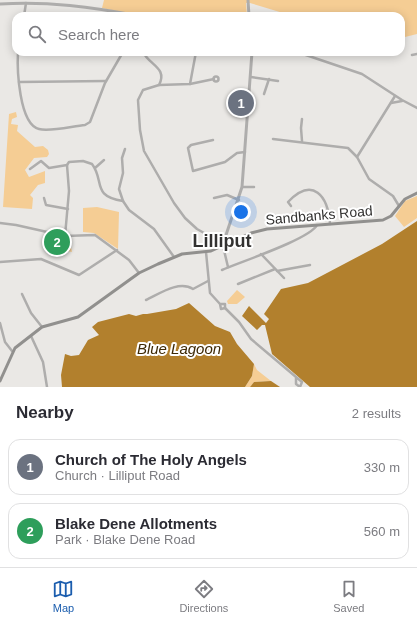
<!DOCTYPE html>
<html lang="en">
<head>
<meta charset="utf-8">
<style>
  body { margin:0; font-family:Helvetica,sans-serif; background:#f7f7f7; color:#2b2b33 }
  .you { position:absolute; left:241px; top:212px; width:14px; height:14px; margin:-10px; border:3px solid #fff; border-radius:50%; background:#1a73e8; box-shadow:0 0 0 6px #1a73e833 }
  .badge { display:grid; place-items:center; width:26px; height:26px; border-radius:50%; background:#1b5dae; color:#fff; font-size:13px; font-weight:700 }
  .pin { position:absolute; translate:-50% -50%; border:2px solid #fff; box-shadow:0 1px 4px #0006 }
  .list { margin:0; padding:0; list-style:none }
  h2 { display:flex; justify-content:space-between; align-items:center; height:52px; margin:0; padding:0 16px; font-size:17px }
  h2 small { font-size:13px; font-weight:400; color:#7c7c81 }
  .list li { display:grid; grid-template-columns:26px 1fr auto; gap:12px; align-items:center; box-sizing:border-box; height:56px; margin:0 8px 8px; padding:0 8px; border:1px solid #e1e1e2; border-radius:12px }
  .list b { display:block; font-size:15px; white-space:nowrap }
  .list p { margin:0; font-size:13px; white-space:nowrap; color:#7c7c81 }
  .list em { font-size:13px; font-style:normal; color:#7c7c81 }
  .icon { flex:none; width:22px; height:22px; fill:none; stroke:currentColor; stroke-width:2; stroke-linecap:round; stroke-linejoin:round }
  .map { position:relative; flex:none; width:417px; height:387px; overflow:hidden }
  .search { position:absolute; background:#fff; box-shadow:0 2px 10px #0003; left:12px; right:12px; top:12px; height:44px; display:flex; align-items:center; gap:10px; box-sizing:border-box; padding:0 14px; border-radius:12px; color:#7c7c81; font-size:15px }
  .sheet { height:180px; background:#fff }
  nav { display:flex; justify-content:space-around; align-items:center; box-sizing:border-box; height:56px; border-top:1px solid #e1e1e2; background:#fff; font-size:11px; color:#7c7c81 }
  nav a { display:grid; justify-items:center; gap:2px }
  nav .on { color:#1b5dae }
  .map>svg:first-child { display:block }
  .green { fill:#f5cd94 }
  .water { fill:#b2802d }
  .lines { fill:none; stroke-linecap:round; stroke-linejoin:round }
  .minor { stroke:#aeadac; stroke-width:2.5 }
  .tertiary { stroke:#aeadac; stroke-width:3 }
  .secondary { stroke:#91908e; stroke-width:3 }
  .labels { text-anchor:middle; dominant-baseline:central; stroke-width:4; stroke-linejoin:round; paint-order:stroke }
  .street-label { font-size:14px; fill:#333231; stroke:#fff }
  .water-label { font-size:15px; font-style:italic; fill:#3e2905; stroke:#fff }
  .district-label { font-size:18px; font-weight:bold; fill:#333231; stroke:#fff }
</style>
</head>
<body>
<div class="map">
<svg width="417" height="387" viewBox="0 0 417 387">
  <rect width="100%" height="100%" fill="#eae8e5"/>
  <g class="green">
    <path d="M 104,0 L 417,0 L 417,34 L 401,38 L 401,16 L 293,16 L 250,3 L 246,3 L 247,16 L 227,15 L 227,16 L 139,16 L 102,8 Z"/>
    <path d="M 16,112 L 17,117 L 12,119 L 11,124 L 18,125 L 17,131 L 35,147 L 43,146 L 48,150 L 49,154 L 47,157 L 34,158 L 25,170 L 29,177 L 45,171 L 45,183 L 38,185 L 30,195 L 33,198 L 32,209 L 3,207 L 9,114 Z"/>
    <path d="M 417,196 L 417,218 L 404,227 L 395,216 L 405,201 Z"/>
    <path d="M 97,207 L 119,212 L 118,249 L 94,233 L 83,232 L 83,208 Z"/>
    <path d="M 45,234 L 69,238 L 72,252 L 45,246 Z"/>
    <path d="M 237,290 L 245,297 L 237,304 L 228,304 L 227,301 Z"/>
    <path d="M 254,364 L 257,370 L 271,381 L 254,382 L 250,387 L 245,387 L 252,376 Z"/>
  </g>
  <g class="water">
    <path d="M 417,221 L 417,387 L 310,387 L 272,354 L 265,325 L 262,325 L 257,330 L 242,316 L 249,306 L 266,323 L 269,319 L 264,314 L 281,289 L 308,283 L 382,244 Z"/>
    <path d="M 189,303 L 215,326 L 230,332 L 237,344 L 254,364 L 252,376 L 245,387 L 62,387 L 61,375 L 65,354 L 71,356 L 79,355 L 88,340 L 99,335 L 92,327 L 98,322 L 129,314 L 136,316 L 143,314 L 147,314 L 176,309 Z"/>
    <path d="M 271,381 L 280,387 L 250,387 L 254,382 Z"/>
  </g>
  <g class="lines">
    <g class="minor">
      <path d="M 24,16 L 26,3"/>
      <path d="M 18,52 C 17,69 19,124 39,129 C 50,132 73,126 85,125 L 90,122 L 105,83 L 123,52"/>
      <path d="M 143,52 C 149,65 168,68 159,85 L 143,90 L 138,100 L 140,130 L 144,151 L 174,203 L 185,218 L 197,229 L 220,242 L 222,246"/>
      <path d="M 297,52 L 362,74 L 402,100 L 417,108"/>
      <path d="M 412,55 L 417,54"/>
      <circle cx="216" cy="79" r="2.5"/>
      <path d="M 251,77 L 278,81"/>
      <path d="M 19,82 L 106,81"/>
      <path d="M 190,84 L 196,52"/>
      <path d="M 159,85 L 190,84 L 214,79"/>
      <path d="M 264,94 L 269,79"/>
      <path d="M 391,103 L 402,101"/>
      <path d="M 273,139 L 348,148 L 357,157 L 369,179 L 393,196 L 399,206"/>
      <path d="M 213,140 L 191,145 L 188,148 L 193,171 L 225,162 L 237,153 L 245,152"/>
      <path d="M 302,141 L 301,128 L 302,119"/>
      <path d="M 357,157 L 395,96"/>
      <path d="M 95,168 L 104,160"/>
      <path d="M 30,169 L 41,161 L 49,168 L 67,165 L 69,162 L 83,161 L 92,164 C 105,181 91,196 123,201 L 129,210 L 154,229 L 174,257"/>
      <path d="M 242,187 L 254,187"/>
      <path d="M 44,198 L 46,205 L 68,209"/>
      <path d="M 214,198 L 227,195 L 239,200"/>
      <path d="M 123,201 L 119,189 L 123,173 L 122,158 L 125,149"/>
      <path d="M 291,206 L 288,202 C 313,176 328,196 330,224"/>
      <path d="M 0,223 L 16,225 L 65,236 L 95,235 L 129,260 L 139,273"/>
      <path d="M 65,236 L 69,191 L 67,165"/>
      <path d="M 223,246 L 228,267"/>
      <path d="M 206,252 L 210,293 L 220,304 L 221,309 L 225,308 L 225,304 L 220,304"/>
      <path d="M 261,254 L 284,278"/>
      <path d="M 0,262 L 41,259 L 79,275 L 117,250"/>
      <path d="M 222,270 C 240,262 310,239 317,225"/>
      <path d="M 277,271 L 310,265"/>
      <path d="M 238,284 L 275,269"/>
      <path d="M 22,294 L 31,313 L 42,327"/>
      <path d="M 146,300 C 159,294 179,280 193,289 L 208,281"/>
      <path d="M 225,308 L 239,322 L 251,339 L 296,377 L 296,384 L 300,387 L 302,382 L 296,377"/>
      <path d="M 0,323 L 5,342 L 12,351"/>
      <path d="M 31,336 L 43,362 L 47,387"/>
    </g>
    <g class="tertiary">
      <path d="M 248,0 L 249,16"/>
      <path d="M 0,4 C 48,1 92,7 139,16"/>
      <path d="M 227,244 L 226,235 L 242,187 L 252,52"/>
    </g>
    <path class="secondary" d="M 0,381 L 15,348 L 42,327 L 78,317 L 139,273 L 158,264 L 182,254 L 211,251 L 251,233 L 267,229 L 383,220 L 391,216 L 405,199 L 417,193"/>
  </g>
  <g class="labels">
    <g class="street-label">
      <text transform="translate(319 215) rotate(-5)">Sandbanks Road</text>
    </g>
    <g class="water-label">
      <text x="179" y="348">Blue Lagoon</text>
    </g>
    <g class="district-label">
      <text x="222" y="241">Lilliput</text>
    </g>
  </g>
</svg>
<div class="you"></div>
<div class="pin badge" style="left:241px;top:103px;background:#6b7280">1</div>
<div class="pin badge" style="left:57px;top:242px;background:#2e9e5b">2</div>
<div class="search"><svg class="icon" aria-label="search" viewBox="0 0 24 24"><circle cx="10" cy="10" r="6"/><path d="M15 15l6 6"/></svg>Search here</div>
</div>
<section class="sheet">
<h2>Nearby<small>2 results</small></h2>
<ul class="list">
<li><span class="badge" style="background:#6b7280">1</span><div><b>Church of The Holy Angels</b><p>Church · Lilliput Road</p></div><em>330 m</em></li>
<li><span class="badge" style="background:#2e9e5b">2</span><div><b>Blake Dene Allotments</b><p>Park · Blake Dene Road</p></div><em>560 m</em></li>
</ul>
</section>
<nav>
<a class="on"><svg class="icon" aria-label="map" viewBox="0 0 24 24"><path d="M3 6l6-2 6 2 6-2v14l-6 2-6-2-6 2zM9 4v14M15 6v14"/></svg>Map</a>
<a><svg class="icon" aria-label="directions" viewBox="0 0 24 24"><path d="M12 3l9 9-9 9-9-9zM9 14v-3h6M13 9l2 2-2 2"/></svg>Directions</a>
<a><svg class="icon" aria-label="saved" viewBox="0 0 24 24"><path d="M7 4h10v16l-5-4-5 4z"/></svg>Saved</a>
</nav>
</body>
</html>
